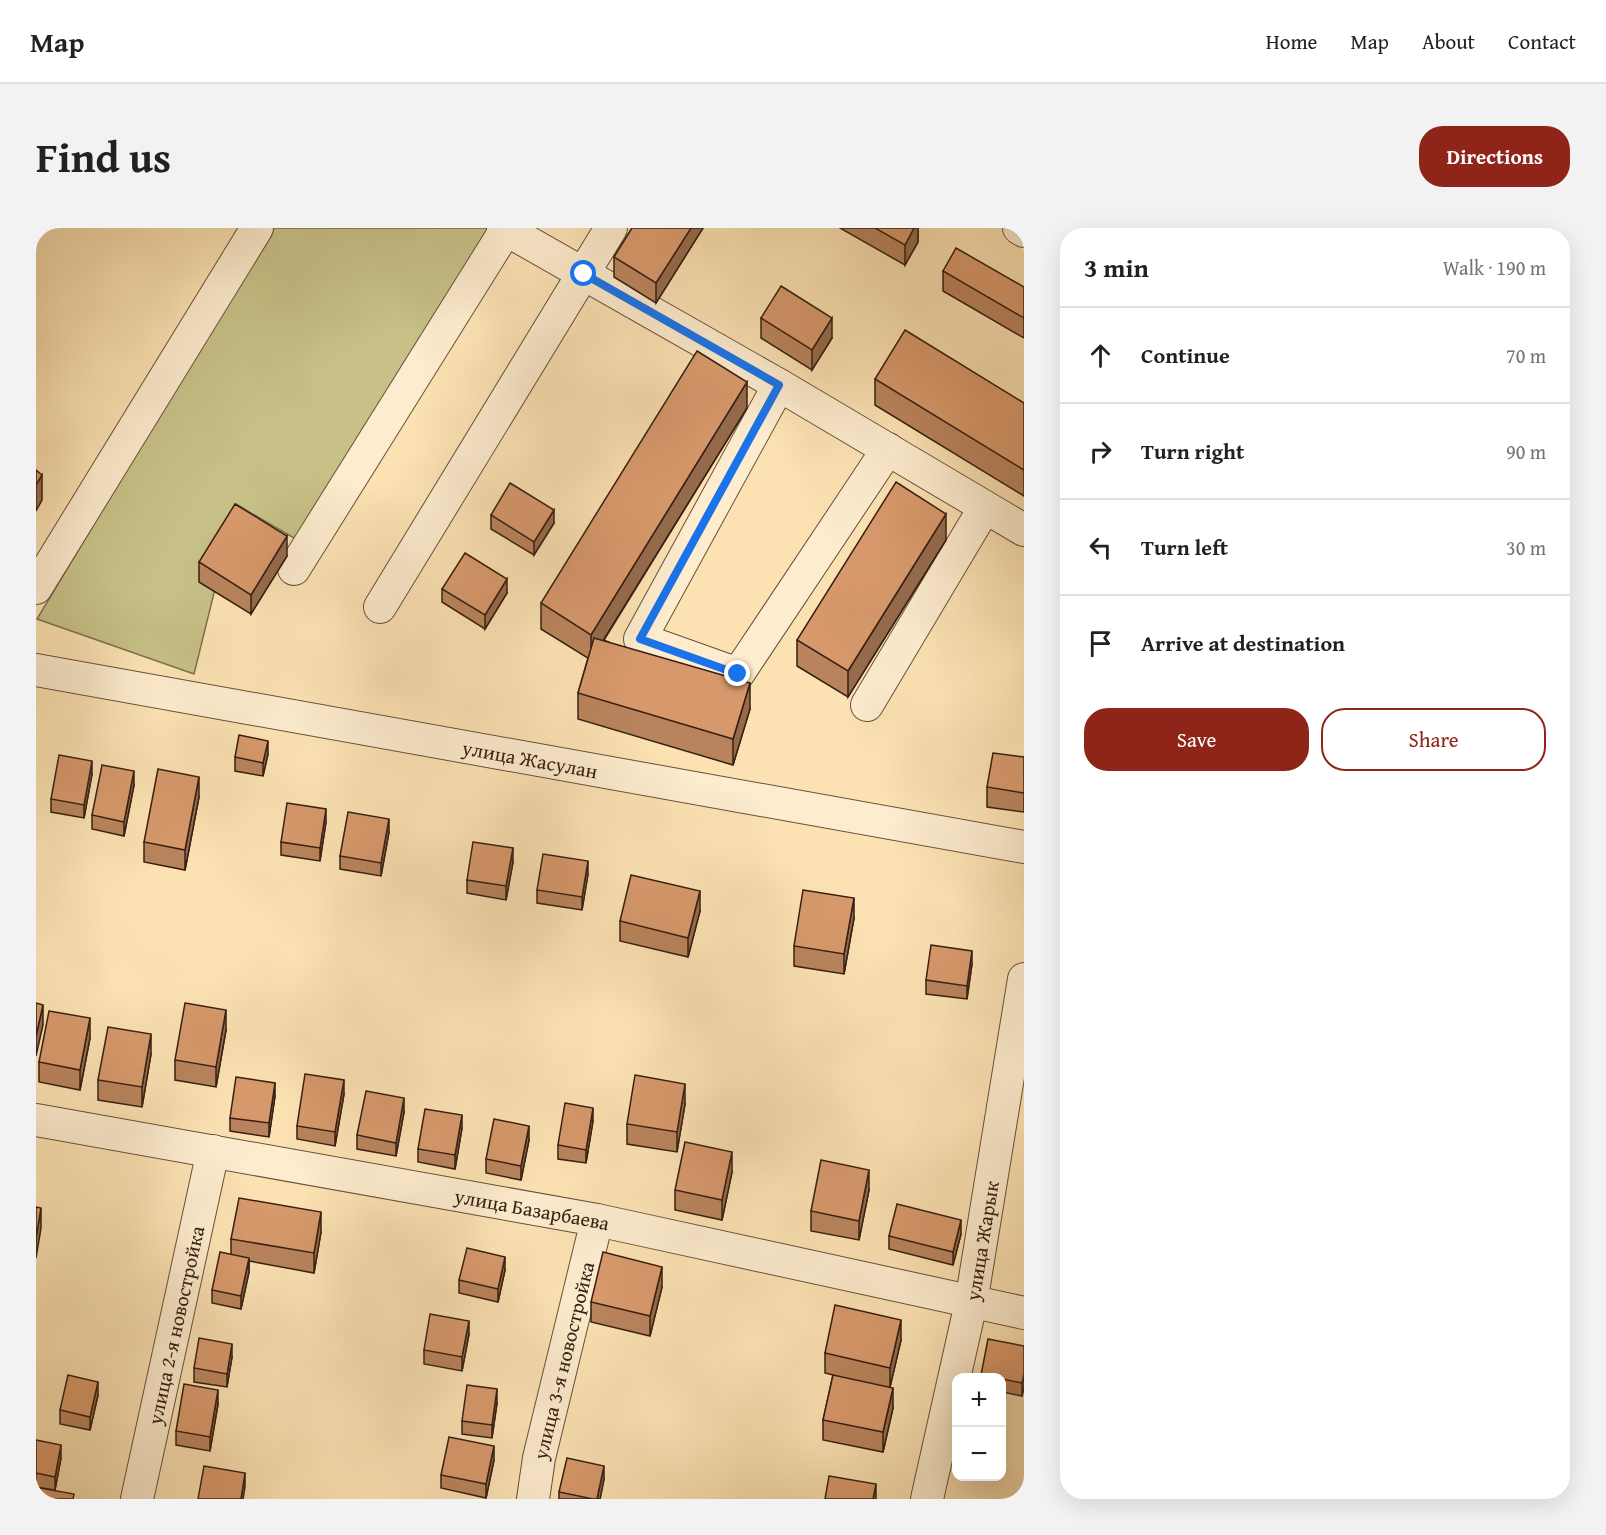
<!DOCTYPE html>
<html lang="en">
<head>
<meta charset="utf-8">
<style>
  body { margin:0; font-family:"Gentium Book Plus",serif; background:#f2f2f2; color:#202124 }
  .controls { position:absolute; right:18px; bottom:18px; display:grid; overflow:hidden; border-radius:12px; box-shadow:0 6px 24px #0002 }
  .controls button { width:54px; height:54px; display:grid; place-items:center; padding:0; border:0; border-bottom:2px solid #e0e0e0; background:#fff; color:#202124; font:30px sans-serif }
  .stop { position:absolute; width:18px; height:18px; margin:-14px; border:4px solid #1a73e8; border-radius:50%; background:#fff }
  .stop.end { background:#1a73e8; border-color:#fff; box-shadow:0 2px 6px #0008 }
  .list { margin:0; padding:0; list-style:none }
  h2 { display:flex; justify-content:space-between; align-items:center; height:78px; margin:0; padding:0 24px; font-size:26px }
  h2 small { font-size:20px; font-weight:400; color:#757577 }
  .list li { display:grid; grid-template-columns:39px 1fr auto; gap:18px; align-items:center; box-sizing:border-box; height:96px; padding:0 24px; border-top:2px solid #e0e0e0 }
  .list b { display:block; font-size:22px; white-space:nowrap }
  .list em { font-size:20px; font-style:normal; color:#757577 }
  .actions { display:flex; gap:12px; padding:18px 24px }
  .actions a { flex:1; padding:14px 0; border:2px solid #8f2418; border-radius:24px; text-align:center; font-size:21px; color:#8f2418 }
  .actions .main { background:#8f2418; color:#fff }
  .icon { flex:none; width:33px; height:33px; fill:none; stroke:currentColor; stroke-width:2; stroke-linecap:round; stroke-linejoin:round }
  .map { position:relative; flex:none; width:988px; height:1271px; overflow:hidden; border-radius:24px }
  header { display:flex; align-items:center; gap:36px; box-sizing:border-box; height:84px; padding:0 30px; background:#fff; border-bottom:2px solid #e0e0e0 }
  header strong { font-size:28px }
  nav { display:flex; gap:33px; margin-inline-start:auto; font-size:21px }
  .intro { display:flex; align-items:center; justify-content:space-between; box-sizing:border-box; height:144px; padding:0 36px }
  h1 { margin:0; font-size:42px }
  .button { padding:15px 27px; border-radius:24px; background:#8f2418; color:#fff; font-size:21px; font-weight:700 }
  main { display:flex; gap:36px; padding:0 36px }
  aside { flex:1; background:#fff; border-radius:24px; box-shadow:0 6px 24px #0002 }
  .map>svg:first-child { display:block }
  .green { fill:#c7c187; stroke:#7e704d; stroke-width:1.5 }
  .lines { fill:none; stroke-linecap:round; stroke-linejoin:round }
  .minor-casing { stroke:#68503b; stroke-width:34 }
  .minor { stroke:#fdecce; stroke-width:32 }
  .wall { fill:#b9845d; stroke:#361f13; stroke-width:1.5 }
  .shaded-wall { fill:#966b4c; stroke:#361f13; stroke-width:1.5 }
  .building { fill:#d7996c; stroke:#361f13; stroke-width:1.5 }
  .route { stroke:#1a73e8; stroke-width:8 }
  .labels { text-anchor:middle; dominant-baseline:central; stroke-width:4.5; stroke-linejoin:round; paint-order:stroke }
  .street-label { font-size:20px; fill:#361f13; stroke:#fdecce }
</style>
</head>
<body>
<header>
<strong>Map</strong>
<nav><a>Home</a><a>Map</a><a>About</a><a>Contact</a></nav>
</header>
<div class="intro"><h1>Find us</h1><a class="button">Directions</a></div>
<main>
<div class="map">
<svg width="988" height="1271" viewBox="0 0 988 1271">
  <rect width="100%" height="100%" fill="#fce2b3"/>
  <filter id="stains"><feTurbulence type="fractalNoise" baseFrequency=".00333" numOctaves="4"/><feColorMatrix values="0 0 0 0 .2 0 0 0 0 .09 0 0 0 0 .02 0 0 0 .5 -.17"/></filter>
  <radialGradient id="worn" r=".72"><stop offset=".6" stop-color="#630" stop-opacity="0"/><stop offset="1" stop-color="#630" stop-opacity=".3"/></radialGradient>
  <path class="green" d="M 235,0 L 451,0 L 456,4 L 263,313 L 200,276 L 158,446 L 1,391 Z"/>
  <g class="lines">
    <defs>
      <g id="minor">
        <path d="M 467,0 L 743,157 L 988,302"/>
        <path d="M 983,0 L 988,3"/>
        <path d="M 743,157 L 604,411 L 702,446 L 852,221"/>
        <path d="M 258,341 L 471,0"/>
        <path d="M 0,360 L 221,0"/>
        <path d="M 344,379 L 575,0"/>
        <path id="s1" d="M 0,442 L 988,619"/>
        <path d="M 831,477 L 949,279"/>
        <path id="s2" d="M 0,892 L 561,992 L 988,1085"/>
        <path id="s3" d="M 101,1271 L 177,923"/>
        <path id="s4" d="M 497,1271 L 503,1230 L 561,992"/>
        <path id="s5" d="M 891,1271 L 935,1075 L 988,751"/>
      </g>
    </defs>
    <use href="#minor" class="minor-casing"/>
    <use href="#minor" class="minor"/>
  </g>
  <g class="wall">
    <path d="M 596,0 L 667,0 L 620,75 L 578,49 L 578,29 Z"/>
    <path d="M 804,0 L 882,0 L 882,14 L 869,37 Z"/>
    <path d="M 907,43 L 988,59 L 988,110 L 907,63 Z"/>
    <path d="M 725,90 L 796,110 L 776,142 L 725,110 Z"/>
    <path d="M 839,151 L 988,175 L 988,268 L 839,177 Z"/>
    <path d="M 711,180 L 568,412 L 714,481 L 697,537 L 542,491 L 542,465 L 552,430 L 505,401 L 505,375 Z"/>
    <path d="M 455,287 L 518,295 L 498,327 L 455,301 Z"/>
    <path d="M 910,312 L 812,469 L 761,438 L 761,412 Z"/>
    <path d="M 251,328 L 215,386 L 163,354 L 163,334 Z"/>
    <path d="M 406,361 L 471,365 L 449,401 L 406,374 Z"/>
    <path d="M 232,526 L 227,548 L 199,543 L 199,529 Z"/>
    <path d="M 988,529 L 988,584 L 951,579 L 951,559 Z"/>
    <path d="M 56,546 L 48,590 L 15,584 L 15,571 Z"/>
    <path d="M 98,557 L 88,608 L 56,601 L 56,587 Z"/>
    <path d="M 163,569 L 149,642 L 108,634 L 108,614 Z"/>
    <path d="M 290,594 L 284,633 L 245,627 L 245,614 Z"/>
    <path d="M 353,604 L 345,648 L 304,641 L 304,628 Z"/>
    <path d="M 477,634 L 470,672 L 431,665 L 431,652 Z"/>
    <path d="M 552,646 L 546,682 L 501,675 L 501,662 Z"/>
    <path d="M 664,683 L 652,729 L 584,713 L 584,693 Z"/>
    <path d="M 818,690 L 808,746 L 758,738 L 758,718 Z"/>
    <path d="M 936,736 L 931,771 L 890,766 L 890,752 Z"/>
    <path d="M 190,802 L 180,859 L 139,852 L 139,832 Z"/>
    <path d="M 54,810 L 44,862 L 3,854 L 3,834 Z"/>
    <path d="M 115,826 L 106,879 L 62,872 L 62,852 Z"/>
    <path d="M 308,866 L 299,918 L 261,911 L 261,898 Z"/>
    <path d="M 239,868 L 233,909 L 194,903 L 194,890 Z"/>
    <path d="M 649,876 L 641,924 L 591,916 L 591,896 Z"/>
    <path d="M 368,884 L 360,928 L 321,921 L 321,907 Z"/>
    <path d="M 557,893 L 550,935 L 522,931 L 522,917 Z"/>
    <path d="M 426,900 L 419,941 L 382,934 L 382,921 Z"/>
    <path d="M 493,912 L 485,952 L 450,945 L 450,931 Z"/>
    <path d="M 696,944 L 686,992 L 639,982 L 639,962 Z"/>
    <path d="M 833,962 L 823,1012 L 775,1003 L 775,983 Z"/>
    <path d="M 285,1004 L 278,1045 L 213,1033 L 213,1044 L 205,1081 L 176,1075 L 176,1062 L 195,1027 L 195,1011 Z"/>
    <path d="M 925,1006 L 917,1037 L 853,1021 L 853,1008 Z"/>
    <path d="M 469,1042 L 462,1074 L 423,1065 L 423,1052 Z"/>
    <path d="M 626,1059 L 614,1108 L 555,1094 L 555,1074 Z"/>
    <path d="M 433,1106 L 426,1143 L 388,1136 L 388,1122 Z"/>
    <path d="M 865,1112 L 854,1159 L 857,1180 L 847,1224 L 787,1212 L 787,1192 L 797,1147 L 789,1145 L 789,1125 Z"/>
    <path d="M 988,1118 L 988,1159 L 986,1168 L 966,1164 L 966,1149 L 945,1149 L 945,1147 Z"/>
    <path d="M 196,1129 L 191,1159 L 158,1154 L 158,1140 Z"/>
    <path d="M 62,1167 L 54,1202 L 24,1196 L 24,1182 Z"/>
    <path d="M 461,1175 L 456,1210 L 426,1206 L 426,1193 Z"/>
    <path d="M 182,1176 L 174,1223 L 140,1217 L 140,1203 Z"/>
    <path d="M 0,1212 L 25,1230 L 19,1262 L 0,1259 Z"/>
    <path d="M 458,1232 L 450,1270 L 405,1260 L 405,1247 Z"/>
    <path d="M 568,1251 L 564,1271 L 523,1271 L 523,1264 Z"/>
  </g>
  <g class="shaded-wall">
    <path d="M 655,0 L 667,0 L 620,75 L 620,55 Z"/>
    <path d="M 878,0 L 882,0 L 882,14 L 869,37 L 869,17 Z"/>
    <path d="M 796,90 L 796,110 L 776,142 L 776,122 Z"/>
    <path d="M 711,154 L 711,180 L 555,432 L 555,407 Z"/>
    <path d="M 6,247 L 6,272 L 0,283 L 0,257 Z"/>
    <path d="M 518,282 L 518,295 L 498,327 L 498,314 Z"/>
    <path d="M 910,286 L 910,312 L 812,469 L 812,443 Z"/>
    <path d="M 251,308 L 251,328 L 215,386 L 215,367 Z"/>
    <path d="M 471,351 L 471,365 L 449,401 L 449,387 Z"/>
    <path d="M 714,455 L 714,481 L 697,537 L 697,511 Z"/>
    <path d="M 232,513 L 232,526 L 227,548 L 227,535 Z"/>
    <path d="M 56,533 L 56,546 L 48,590 L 48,577 Z"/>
    <path d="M 98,543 L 98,557 L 88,608 L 88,594 Z"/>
    <path d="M 163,549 L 163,569 L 149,642 L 149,622 Z"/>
    <path d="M 290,581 L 290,594 L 284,633 L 284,620 Z"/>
    <path d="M 353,591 L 353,604 L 345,648 L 345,635 Z"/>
    <path d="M 477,620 L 477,634 L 470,672 L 470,658 Z"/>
    <path d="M 552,633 L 552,646 L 546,682 L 546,669 Z"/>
    <path d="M 664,663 L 664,683 L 652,729 L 652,710 Z"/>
    <path d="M 818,670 L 818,690 L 808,746 L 808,726 Z"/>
    <path d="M 936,723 L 936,736 L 931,771 L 931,758 Z"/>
    <path d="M 7,777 L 7,797 L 0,828 L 0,808 Z"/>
    <path d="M 190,782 L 190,802 L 180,859 L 180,839 Z"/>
    <path d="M 54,790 L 54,810 L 44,862 L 44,842 Z"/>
    <path d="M 115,806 L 115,826 L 106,879 L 106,859 Z"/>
    <path d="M 308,852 L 308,866 L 299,918 L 299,904 Z"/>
    <path d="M 239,855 L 239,868 L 233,909 L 233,895 Z"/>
    <path d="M 649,856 L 649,876 L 641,924 L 641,904 Z"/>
    <path d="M 368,870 L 368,884 L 360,928 L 360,915 Z"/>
    <path d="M 557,880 L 557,893 L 550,935 L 550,922 Z"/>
    <path d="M 426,887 L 426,900 L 419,941 L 419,927 Z"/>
    <path d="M 493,898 L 493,912 L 485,952 L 485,938 Z"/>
    <path d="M 696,924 L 696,944 L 686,992 L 686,972 Z"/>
    <path d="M 833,942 L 833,962 L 823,1012 L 823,993 Z"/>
    <path d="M 5,980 L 5,1000 L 0,1030 L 0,1010 Z"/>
    <path d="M 285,984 L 285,1004 L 278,1045 L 278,1025 Z"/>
    <path d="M 925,992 L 925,1006 L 917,1037 L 917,1024 Z"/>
    <path d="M 469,1029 L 469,1042 L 462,1074 L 462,1061 Z"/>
    <path d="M 213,1030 L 213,1044 L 205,1081 L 205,1068 Z"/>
    <path d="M 626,1039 L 626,1059 L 614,1108 L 614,1088 Z"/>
    <path d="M 865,1092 L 865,1112 L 854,1159 L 854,1140 Z"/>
    <path d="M 433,1093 L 433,1106 L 426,1143 L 426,1129 Z"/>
    <path d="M 196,1116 L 196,1129 L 191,1159 L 191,1146 Z"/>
    <path d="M 988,1146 L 988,1159 L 986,1168 L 986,1155 Z"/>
    <path d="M 62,1154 L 62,1167 L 54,1202 L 54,1189 Z"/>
    <path d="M 857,1160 L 857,1180 L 847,1224 L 847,1204 Z"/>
    <path d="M 461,1161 L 461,1175 L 456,1210 L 456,1197 Z"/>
    <path d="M 182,1162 L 182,1176 L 174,1223 L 174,1209 Z"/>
    <path d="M 25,1217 L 25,1230 L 19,1262 L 19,1249 Z"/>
    <path d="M 458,1218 L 458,1232 L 450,1270 L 450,1256 Z"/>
    <path d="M 568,1238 L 568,1251 L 564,1271 L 561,1271 Z"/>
    <path d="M 209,1245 L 209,1259 L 207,1271 L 205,1271 Z"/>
    <path d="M 840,1256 L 840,1271 L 837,1271 Z"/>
  </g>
  <g class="building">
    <path d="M 596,0 L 655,0 L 620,55 L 578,29 Z"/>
    <path d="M 839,0 L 878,0 L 869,17 Z"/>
    <path d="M 920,20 L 988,59 L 988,90 L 907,43 Z"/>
    <path d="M 745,58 L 796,90 L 776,122 L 725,90 Z"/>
    <path d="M 869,102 L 988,175 L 988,242 L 839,151 Z"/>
    <path d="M 661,123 L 711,154 L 555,407 L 505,375 Z"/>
    <path d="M 0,242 L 6,247 L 0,257 Z"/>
    <path d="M 860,254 L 910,286 L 812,443 L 761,412 Z"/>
    <path d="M 474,255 L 518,282 L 498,314 L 455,287 Z"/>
    <path d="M 199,276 L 251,308 L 215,367 L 163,334 Z"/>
    <path d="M 429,325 L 471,351 L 449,387 L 406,361 Z"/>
    <path d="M 558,410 L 714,455 L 697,511 L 542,465 Z"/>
    <path d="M 203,507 L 232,513 L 227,535 L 199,529 Z"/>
    <path d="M 957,525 L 988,529 L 988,565 L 951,559 Z"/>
    <path d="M 23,527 L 56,533 L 48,577 L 15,571 Z"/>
    <path d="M 66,537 L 98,543 L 88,594 L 56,587 Z"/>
    <path d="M 122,541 L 163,549 L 149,622 L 108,614 Z"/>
    <path d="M 251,575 L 290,581 L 284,620 L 245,614 Z"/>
    <path d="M 312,584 L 353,591 L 345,635 L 304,628 Z"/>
    <path d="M 437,614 L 477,620 L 470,658 L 431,652 Z"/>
    <path d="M 507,626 L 552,633 L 546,669 L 501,662 Z"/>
    <path d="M 595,647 L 664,663 L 652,710 L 584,693 Z"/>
    <path d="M 767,662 L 818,670 L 808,726 L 758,718 Z"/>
    <path d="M 895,717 L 936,723 L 931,758 L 890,752 Z"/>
    <path d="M 0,775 L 7,777 L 0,808 Z"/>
    <path d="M 149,775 L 190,782 L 180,839 L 139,832 Z"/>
    <path d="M 13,783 L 54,790 L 44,842 L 3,834 Z"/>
    <path d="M 72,799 L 115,806 L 106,859 L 62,852 Z"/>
    <path d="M 269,846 L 308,852 L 299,904 L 261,898 Z"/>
    <path d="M 599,847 L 649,856 L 641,904 L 591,896 Z"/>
    <path d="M 200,849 L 239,855 L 233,895 L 194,890 Z"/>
    <path d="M 330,863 L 368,870 L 360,915 L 321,907 Z"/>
    <path d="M 529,875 L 557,880 L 550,922 L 522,917 Z"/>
    <path d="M 389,881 L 426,887 L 419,927 L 382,921 Z"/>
    <path d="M 458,891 L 493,898 L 485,938 L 450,931 Z"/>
    <path d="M 649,914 L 696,924 L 686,972 L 639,962 Z"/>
    <path d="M 785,932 L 833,942 L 823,993 L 775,983 Z"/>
    <path d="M 203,970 L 285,984 L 278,1025 L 195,1011 Z"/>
    <path d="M 861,976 L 925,992 L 917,1024 L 853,1008 Z"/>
    <path d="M 0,979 L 5,980 L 0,1010 Z"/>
    <path d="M 431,1020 L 469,1029 L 462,1061 L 423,1052 Z"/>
    <path d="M 184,1024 L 213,1030 L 205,1068 L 176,1062 Z"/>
    <path d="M 567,1024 L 626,1039 L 614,1088 L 555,1074 Z"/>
    <path d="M 799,1077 L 865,1092 L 854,1140 L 789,1125 Z"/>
    <path d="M 394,1086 L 433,1093 L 426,1129 L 388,1122 Z"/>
    <path d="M 163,1110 L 196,1116 L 191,1146 L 158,1140 Z"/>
    <path d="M 952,1111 L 988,1118 L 988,1146 L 986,1155 L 966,1151 L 966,1149 L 958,1149 L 945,1147 Z"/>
    <path d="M 32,1147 L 62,1154 L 54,1189 L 24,1182 Z"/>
    <path d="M 797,1147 L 857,1160 L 847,1204 L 787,1192 Z"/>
    <path d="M 148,1156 L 182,1162 L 174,1209 L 140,1203 Z"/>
    <path d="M 431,1157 L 461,1161 L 456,1197 L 426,1193 Z"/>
    <path d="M 413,1209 L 458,1218 L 450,1256 L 405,1247 Z"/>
    <path d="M 0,1212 L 25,1217 L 19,1249 L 0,1245 Z"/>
    <path d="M 531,1230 L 568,1238 L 561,1271 L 557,1271 L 523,1264 Z"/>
    <path d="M 168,1238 L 209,1245 L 205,1271 L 162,1271 Z"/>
    <path d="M 793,1248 L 840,1256 L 837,1271 L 789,1271 Z"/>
    <path d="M 4,1260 L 38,1266 L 37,1271 L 2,1271 Z"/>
  </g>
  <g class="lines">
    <path class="route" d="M 548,46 L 743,157 L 604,411 L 702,446"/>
  </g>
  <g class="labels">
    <g class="street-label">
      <text stroke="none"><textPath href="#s1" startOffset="502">улица Жасулан</textPath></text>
      <text stroke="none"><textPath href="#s2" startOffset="504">улица Базарбаева</textPath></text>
      <text stroke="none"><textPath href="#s5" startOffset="264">улица Жарык</textPath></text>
      <text stroke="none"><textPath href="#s3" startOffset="178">улица 2-я новостройка</textPath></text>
      <text stroke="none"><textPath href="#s4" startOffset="142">улица 3-я новостройка</textPath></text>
    </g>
  </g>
  <rect width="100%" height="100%" filter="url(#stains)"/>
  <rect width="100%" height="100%" fill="url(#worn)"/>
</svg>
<div class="controls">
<button>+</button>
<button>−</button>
</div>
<div class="stop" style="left:548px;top:46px"></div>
<div class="stop end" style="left:702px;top:446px"></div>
</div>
<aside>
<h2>3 min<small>Walk · 190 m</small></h2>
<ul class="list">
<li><svg class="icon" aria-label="ahead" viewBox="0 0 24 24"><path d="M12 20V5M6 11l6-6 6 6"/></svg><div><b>Continue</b></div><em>70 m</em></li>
<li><svg class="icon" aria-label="right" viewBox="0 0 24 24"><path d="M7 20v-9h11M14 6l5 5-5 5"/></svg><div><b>Turn right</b></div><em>90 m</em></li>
<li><svg class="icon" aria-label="left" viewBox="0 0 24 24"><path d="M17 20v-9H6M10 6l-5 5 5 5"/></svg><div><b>Turn left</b></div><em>30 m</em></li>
<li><svg class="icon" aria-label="arrive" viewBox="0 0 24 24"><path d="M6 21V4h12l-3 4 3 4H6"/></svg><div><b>Arrive at destination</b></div></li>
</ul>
<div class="actions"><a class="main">Save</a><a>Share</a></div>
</aside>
</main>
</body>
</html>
